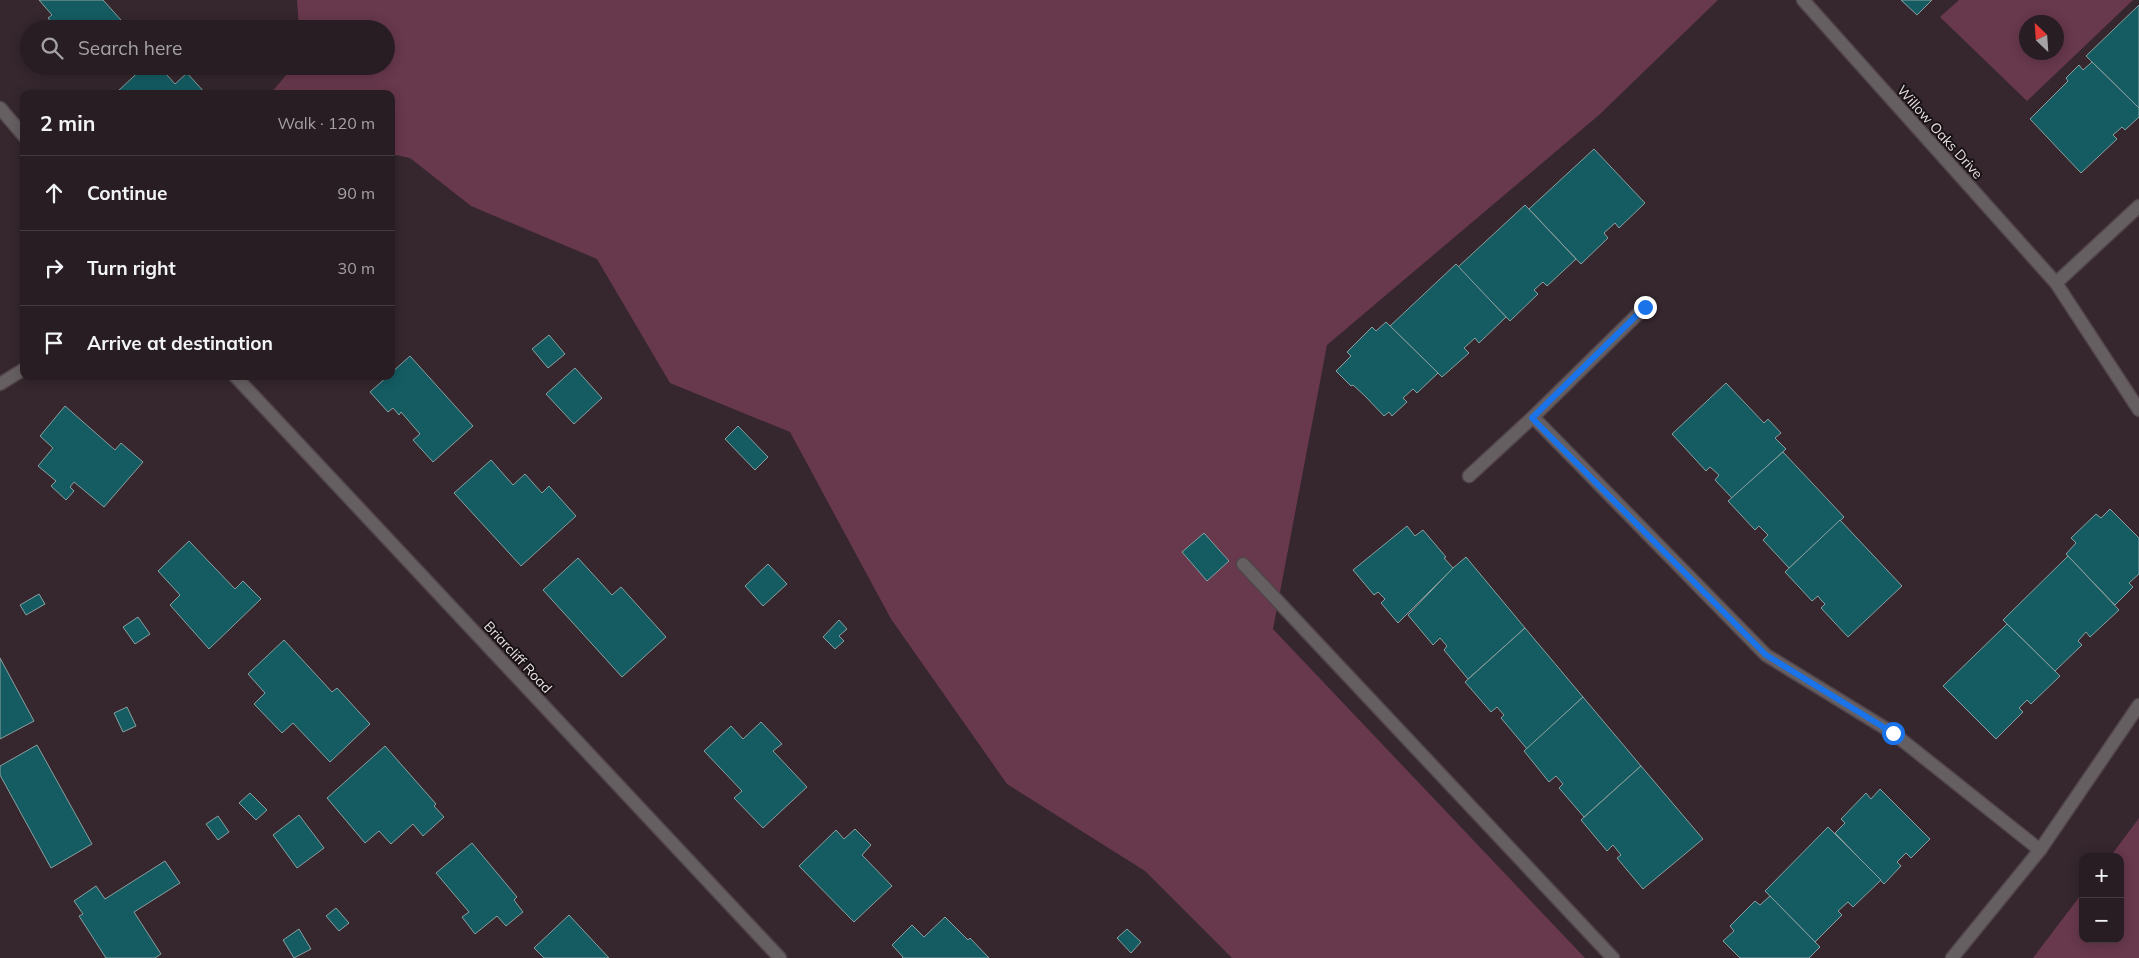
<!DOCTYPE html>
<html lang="en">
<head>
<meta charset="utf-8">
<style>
  body { margin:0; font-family:Mulish,sans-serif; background:#342a2f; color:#f1f3f6 }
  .controls { position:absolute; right:15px; bottom:15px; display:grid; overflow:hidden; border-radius:10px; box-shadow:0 2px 12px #0003 }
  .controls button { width:45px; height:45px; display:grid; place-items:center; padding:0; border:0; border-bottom:1px solid #443b40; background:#281d22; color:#f1f3f6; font:25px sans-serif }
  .compass { position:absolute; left:2019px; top:15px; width:45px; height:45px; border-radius:50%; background:#281d22; box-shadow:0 2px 12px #0003; rotate:335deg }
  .stop { position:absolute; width:15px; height:15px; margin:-11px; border:4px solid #1a73e8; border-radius:50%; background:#fff }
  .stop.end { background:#1a73e8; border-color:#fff; box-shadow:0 1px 5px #0008 }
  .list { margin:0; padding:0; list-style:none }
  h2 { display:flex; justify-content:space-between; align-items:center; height:65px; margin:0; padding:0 20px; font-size:21px }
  h2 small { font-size:16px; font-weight:400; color:#a5a2a5 }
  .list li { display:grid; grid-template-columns:32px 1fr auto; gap:15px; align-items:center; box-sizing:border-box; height:75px; padding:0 20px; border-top:1px solid #443b40 }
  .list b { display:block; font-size:19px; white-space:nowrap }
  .list em { font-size:16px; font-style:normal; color:#a5a2a5 }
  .icon { flex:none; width:28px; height:28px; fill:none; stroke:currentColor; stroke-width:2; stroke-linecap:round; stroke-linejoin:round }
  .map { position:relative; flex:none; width:2139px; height:958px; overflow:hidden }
  .search { position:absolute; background:#281d22; box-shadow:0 2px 12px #0003; left:20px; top:20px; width:375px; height:55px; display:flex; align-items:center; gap:12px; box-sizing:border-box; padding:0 18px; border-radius:28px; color:#a5a2a5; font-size:19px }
  .panel { position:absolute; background:#281d22; box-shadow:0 2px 12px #0003; left:20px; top:90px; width:375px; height:290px; border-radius:10px }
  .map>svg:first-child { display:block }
  .green { fill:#68384d; fill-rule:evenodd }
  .building { fill:#145c62; stroke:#8b9fa0 }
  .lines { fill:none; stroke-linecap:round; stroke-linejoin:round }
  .minor-casing { stroke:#51444a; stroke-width:15 }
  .minor { stroke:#665f61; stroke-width:12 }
  .route { stroke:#1a73e8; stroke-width:6 }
  .labels { text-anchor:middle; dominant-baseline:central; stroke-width:4; stroke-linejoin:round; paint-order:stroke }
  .street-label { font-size:14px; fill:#e7dee1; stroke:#181215 }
</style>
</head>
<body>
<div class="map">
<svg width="2139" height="958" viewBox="0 0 2139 958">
  <rect width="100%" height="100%" fill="#35272d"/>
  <g class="green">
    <path d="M 297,0 L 1718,0 L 1599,115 L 1327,345 L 1273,629 L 1585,958 L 1232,958 L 1145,871 L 1007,784 L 891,619 L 790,432 L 670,383 L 597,259 L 471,206 L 410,158 L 391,154 L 391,94 L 270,94 L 294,66 L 386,66 L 386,29 L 299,29 Z"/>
    <path d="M 1959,0 L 2133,0 L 2027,101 L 1940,17 ZM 2026,22 L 2056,22 L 2056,52 L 2026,52 Z"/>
    <path d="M 2139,818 L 2139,958 L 2033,958 L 2083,892 L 2083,939 L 2120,939 L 2120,857 L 2110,857 Z"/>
  </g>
  <g class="building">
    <path d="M 39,0 L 103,0 L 121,20 L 111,29 L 56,28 L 48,18 L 52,15 Z"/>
    <path d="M 1901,0 L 1932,0 L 1917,15 Z"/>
    <path d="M 2139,5 L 2139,108 L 2086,56 Z"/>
    <path d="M 2092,62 L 2139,108 L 2139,117 L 2125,130 L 2122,127 L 2113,135 L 2117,139 L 2081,173 L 2030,119 L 2068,81 L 2066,78 L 2079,65 L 2083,70 Z"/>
    <path d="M 145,66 L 159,66 L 175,84 L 187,73 L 206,94 L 120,94 L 118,91 Z"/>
    <path d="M 1594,149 L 1645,203 L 1619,228 L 1615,223 L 1604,233 L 1608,238 L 1581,264 L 1529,209 Z"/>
    <path d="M 1525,205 L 1576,259 L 1547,286 L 1543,282 L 1534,290 L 1538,294 L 1510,321 L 1458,267 Z"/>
    <path d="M 1456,264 L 1506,317 L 1479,343 L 1475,338 L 1464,348 L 1469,353 L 1442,377 L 1390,326 Z"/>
    <path d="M 1386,322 L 1438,373 L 1417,393 L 1413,389 L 1403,398 L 1407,402 L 1392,416 L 1389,412 L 1384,416 L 1365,396 L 1353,385 L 1351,386 L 1336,371 L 1351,356 L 1347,352 L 1372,327 L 1376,331 Z"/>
    <path d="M 549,335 L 565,354 L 548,368 L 532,349 Z"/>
    <path d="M 410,356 L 473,426 L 433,462 L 413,440 L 420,434 L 401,412 L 399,415 L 393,408 L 388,412 L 370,392 L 388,376 L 391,376 L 391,373 Z"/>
    <path d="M 575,368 L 602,398 L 574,424 L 546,394 Z"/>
    <path d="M 1726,383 L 1764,423 L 1768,419 L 1781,433 L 1775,438 L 1786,449 L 1732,498 L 1715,480 L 1719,475 L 1710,467 L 1706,471 L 1672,434 Z"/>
    <path d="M 65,406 L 115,450 L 121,443 L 143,462 L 104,507 L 74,482 L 70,487 L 74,491 L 66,500 L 51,486 L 56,481 L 38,466 L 53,448 L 40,436 Z"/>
    <path d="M 738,426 L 768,457 L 755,470 L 725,439 Z"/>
    <path d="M 1783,452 L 1844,517 L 1789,568 L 1763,540 L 1768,535 L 1759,526 L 1755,530 L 1728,501 Z"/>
    <path d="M 491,460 L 513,485 L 525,474 L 542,493 L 549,486 L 576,516 L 521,566 L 454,493 Z"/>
    <path d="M 2110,509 L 2139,538 L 2139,574 L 2129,583 L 2133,587 L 2115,605 L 2066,554 L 2076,543 L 2071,538 L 2096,514 L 2101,518 Z"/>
    <path d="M 1840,520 L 1902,586 L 1848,637 L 1821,608 L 1825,604 L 1821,600 L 1818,596 L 1812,601 L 1785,572 Z"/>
    <path d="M 1407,526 L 1415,536 L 1423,530 L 1446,557 L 1444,558 L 1453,568 L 1398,623 L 1381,603 L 1385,599 L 1378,592 L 1374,595 L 1353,570 Z"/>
    <path d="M 1204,533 L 1229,561 L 1207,581 L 1182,552 Z"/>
    <path d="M 189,541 L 235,589 L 243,581 L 261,599 L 209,649 L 170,605 L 180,595 L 158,571 Z"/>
    <path d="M 2068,556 L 2119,610 L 2090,637 L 2086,632 L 2078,641 L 2082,645 L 2055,671 L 2003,620 Z"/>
    <path d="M 1466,557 L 1525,628 L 1468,679 L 1444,650 L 1447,646 L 1440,638 L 1433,645 L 1408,615 L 1453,568 Z"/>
    <path d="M 578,558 L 612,595 L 621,587 L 666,637 L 622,677 L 543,590 Z"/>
    <path d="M 768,564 L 787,584 L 763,606 L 745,586 Z"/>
    <path d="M 39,594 L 45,604 L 26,615 L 20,605 Z"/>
    <path d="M 138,617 L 150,634 L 135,644 L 123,627 Z"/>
    <path d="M 839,620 L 847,629 L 839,636 L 844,641 L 835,649 L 823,637 Z"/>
    <path d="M 2007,624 L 2060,676 L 2031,704 L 2027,700 L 2019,708 L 2023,712 L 1996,739 L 1943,686 Z"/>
    <path d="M 1525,628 L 1583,697 L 1527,749 L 1501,718 L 1504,715 L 1497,707 L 1491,712 L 1465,682 Z"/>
    <path d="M 284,640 L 332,692 L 337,688 L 370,724 L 330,762 L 293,723 L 282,733 L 254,704 L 265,693 L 248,674 Z"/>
    <path d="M 0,658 L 34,721 L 0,739 Z"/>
    <path d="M 1583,697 L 1641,766 L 1584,817 L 1559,788 L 1563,784 L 1556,776 L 1549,782 L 1524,751 Z"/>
    <path d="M 127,707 L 136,726 L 123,732 L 114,713 Z"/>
    <path d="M 761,722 L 782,744 L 773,751 L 807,787 L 763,828 L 734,798 L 742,791 L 704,751 L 731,726 L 743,739 Z"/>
    <path d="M 37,745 L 92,844 L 51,868 L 0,775 L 0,766 Z"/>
    <path d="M 385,746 L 436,804 L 434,806 L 444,817 L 423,836 L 413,824 L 391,844 L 379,831 L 365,843 L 327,798 Z"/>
    <path d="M 1641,766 L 1703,839 L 1643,889 L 1617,858 L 1621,855 L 1613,845 L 1607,851 L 1581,820 Z"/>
    <path d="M 1880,789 L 1930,839 L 1911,858 L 1906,853 L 1897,862 L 1901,866 L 1884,884 L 1835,833 L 1845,823 L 1841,819 L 1866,793 L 1871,799 Z"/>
    <path d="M 250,793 L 267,810 L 256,820 L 239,803 Z"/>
    <path d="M 299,815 L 324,848 L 297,868 L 273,835 Z"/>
    <path d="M 218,816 L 229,832 L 218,840 L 206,824 Z"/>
    <path d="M 1828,827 L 1881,880 L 1853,907 L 1848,902 L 1838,911 L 1842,915 L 1815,942 L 1765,891 Z"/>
    <path d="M 855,829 L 871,845 L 862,855 L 892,886 L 854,922 L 799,866 L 836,830 L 844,839 Z"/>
    <path d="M 472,843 L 517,897 L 514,900 L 523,912 L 506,926 L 497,916 L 475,934 L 462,917 L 469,912 L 436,873 Z"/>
    <path d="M 165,861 L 180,883 L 134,912 L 161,954 L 155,958 L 106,958 L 79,916 L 83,914 L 74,901 L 96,886 L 105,899 Z"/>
    <path d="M 1770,896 L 1820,947 L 1809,958 L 1740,958 L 1723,941 L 1734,931 L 1730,926 L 1755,901 L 1760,905 Z"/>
    <path d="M 336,908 L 349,923 L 339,931 L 326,916 Z"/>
    <path d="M 569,915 L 609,958 L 544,958 L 534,948 Z"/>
    <path d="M 945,917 L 968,940 L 970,938 L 989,958 L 902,958 L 903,957 L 892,945 L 912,925 L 924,937 Z"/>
    <path d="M 299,929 L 311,949 L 294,958 L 283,940 Z"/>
    <path d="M 1127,929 L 1141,942 L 1131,953 L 1117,938 Z"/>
  </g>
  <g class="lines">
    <defs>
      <g id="minor">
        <path d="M 1803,0 L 2056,283 L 2139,410"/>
        <path d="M 0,108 L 24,136"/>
        <path d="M 2056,283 L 2139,206"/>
        <path d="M 1645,307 L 1533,417 L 1766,655 L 1893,733 L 2040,850"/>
        <path d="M 235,376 L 780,958"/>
        <path d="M 0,384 L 24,369"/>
        <path d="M 1469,476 L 1533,417"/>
        <path d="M 1243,564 L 1613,958"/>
        <path d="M 1952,958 L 2040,850 L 2139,705"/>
      </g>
    </defs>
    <use href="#minor" class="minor-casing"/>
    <use href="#minor" class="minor"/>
  </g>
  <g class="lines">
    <path class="route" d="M 1645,307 L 1532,418 L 1766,655 L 1893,733"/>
  </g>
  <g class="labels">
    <g class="street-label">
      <text transform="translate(1940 132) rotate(48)">Willow Oaks Drive</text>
      <text transform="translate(518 657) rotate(47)">Briarcliff Road</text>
    </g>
  </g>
</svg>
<div class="controls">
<button>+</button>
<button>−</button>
</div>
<svg class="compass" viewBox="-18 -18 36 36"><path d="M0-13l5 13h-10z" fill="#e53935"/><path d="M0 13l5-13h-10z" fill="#a5a2a5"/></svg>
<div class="stop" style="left:1893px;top:733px"></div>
<div class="stop end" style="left:1645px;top:307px"></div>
<div class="search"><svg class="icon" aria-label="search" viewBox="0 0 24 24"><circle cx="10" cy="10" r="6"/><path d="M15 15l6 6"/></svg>Search here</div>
<section class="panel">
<h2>2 min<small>Walk · 120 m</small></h2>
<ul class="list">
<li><svg class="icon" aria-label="ahead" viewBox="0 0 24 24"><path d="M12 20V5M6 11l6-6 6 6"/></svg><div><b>Continue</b></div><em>90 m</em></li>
<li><svg class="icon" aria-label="right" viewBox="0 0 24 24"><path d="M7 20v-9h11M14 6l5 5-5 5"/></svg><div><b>Turn right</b></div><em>30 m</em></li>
<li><svg class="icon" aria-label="arrive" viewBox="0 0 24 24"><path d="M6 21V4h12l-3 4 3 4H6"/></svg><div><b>Arrive at destination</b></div></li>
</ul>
</section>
</div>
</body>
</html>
